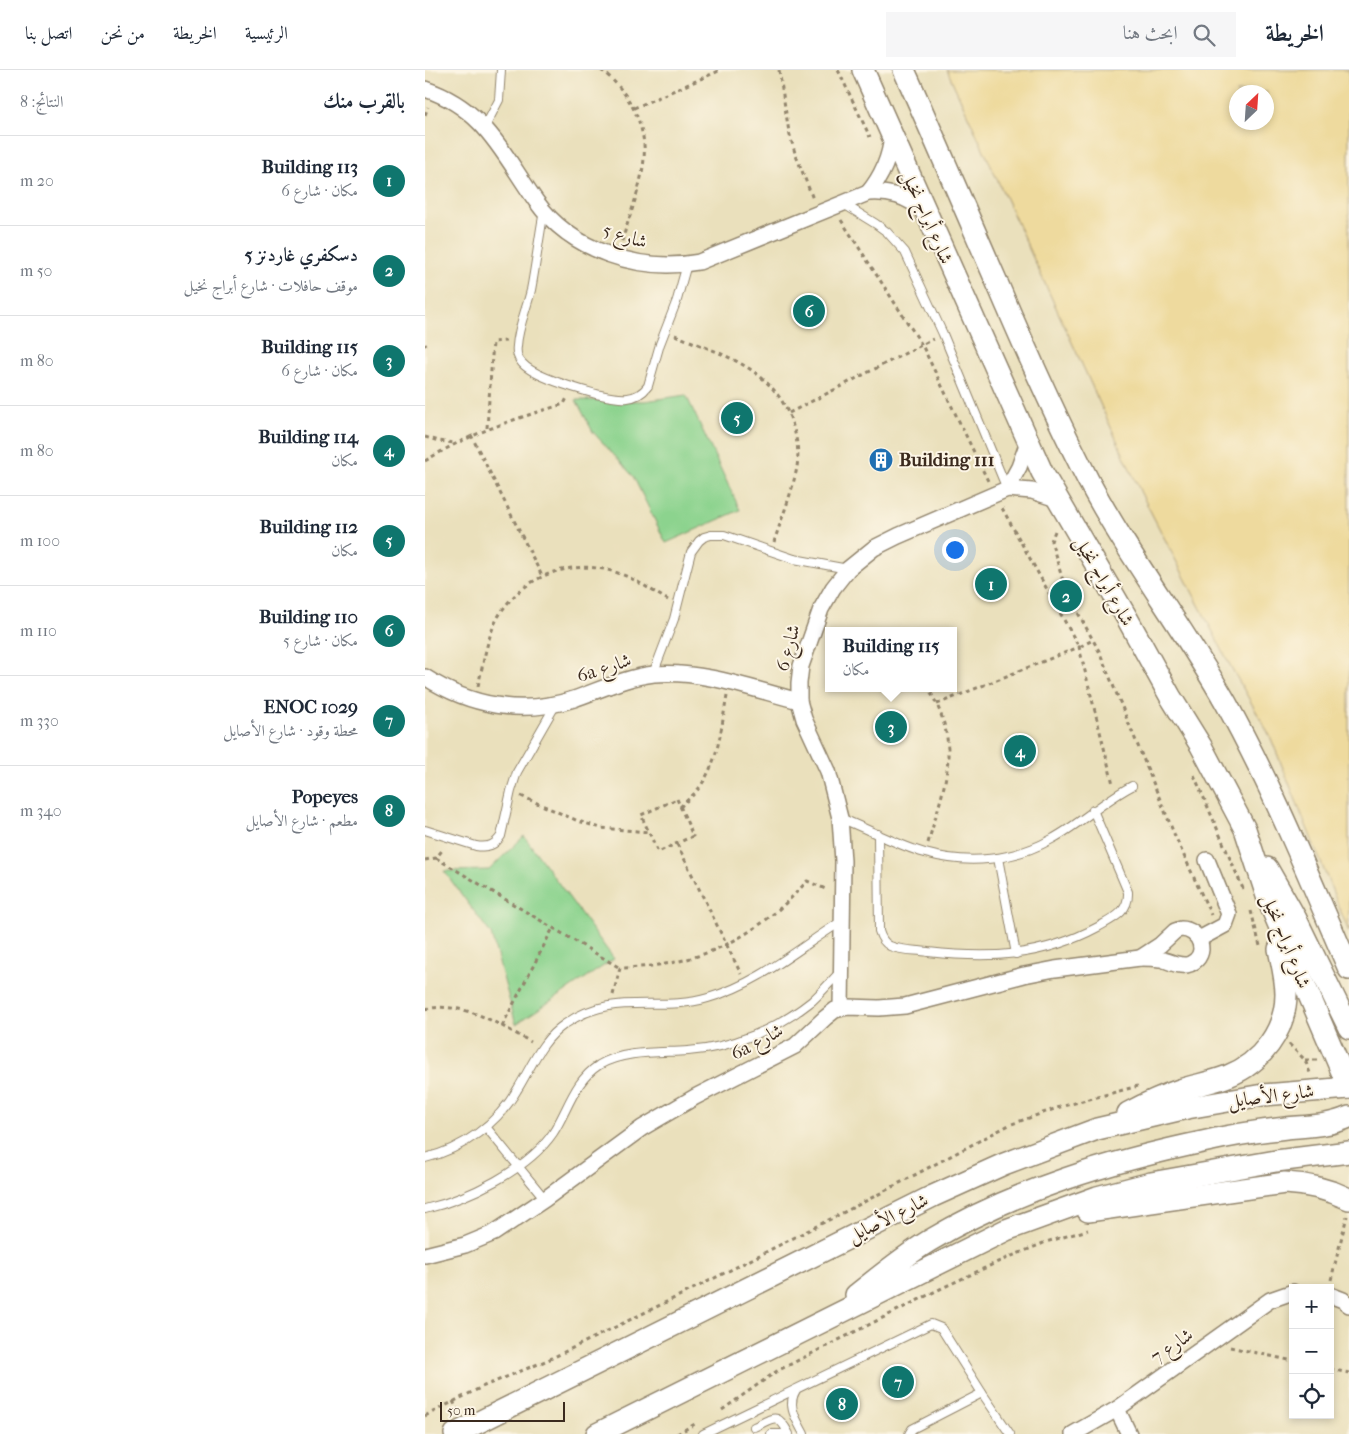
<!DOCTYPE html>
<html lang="ar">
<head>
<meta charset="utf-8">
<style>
  body { margin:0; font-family:"IM FELL French Canon",Amiri,serif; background:#f6f6f7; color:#1f2937; direction:rtl }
  .controls { position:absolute; right:15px; bottom:15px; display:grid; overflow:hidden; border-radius:0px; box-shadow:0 2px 8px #0003 }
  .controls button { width:45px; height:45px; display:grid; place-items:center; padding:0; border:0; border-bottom:1px solid #e0e1e3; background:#fff; color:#1f2937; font:25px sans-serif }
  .compass { position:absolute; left:804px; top:15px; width:45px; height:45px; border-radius:50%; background:#fff; box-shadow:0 2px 8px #0003; rotate:25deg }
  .scale { position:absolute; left:15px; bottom:12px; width:125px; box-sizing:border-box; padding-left:5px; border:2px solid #3b2a1e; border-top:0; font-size:14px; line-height:18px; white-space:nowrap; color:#3b2a1e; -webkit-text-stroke:4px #fcf5e5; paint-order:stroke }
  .you { position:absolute; left:529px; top:479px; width:18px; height:18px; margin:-12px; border:4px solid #fff; border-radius:50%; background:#1a73e8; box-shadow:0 0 0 8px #1a73e833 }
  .badge { display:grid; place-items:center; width:32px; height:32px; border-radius:50%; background:#0f766e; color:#fff; font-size:16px; font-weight:700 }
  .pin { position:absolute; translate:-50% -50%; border:2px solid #fff; box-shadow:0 1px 5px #0006 }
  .popup { position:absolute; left:400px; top:557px; width:132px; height:65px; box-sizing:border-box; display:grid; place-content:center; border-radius:0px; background:#fff; filter:drop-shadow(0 1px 4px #0005); font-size:16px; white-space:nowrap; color:#747a83 }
  .popup b { font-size:19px; color:#1f2937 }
  .popup::after { content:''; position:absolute; left:50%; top:100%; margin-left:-10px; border:10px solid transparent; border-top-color:#fff }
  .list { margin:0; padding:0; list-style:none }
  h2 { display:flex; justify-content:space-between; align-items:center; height:65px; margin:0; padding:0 20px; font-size:21px }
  h2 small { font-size:16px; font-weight:400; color:#747a83 }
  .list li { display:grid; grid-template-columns:32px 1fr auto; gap:15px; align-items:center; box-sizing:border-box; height:90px; padding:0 20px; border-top:1px solid #e0e1e3 }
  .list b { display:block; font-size:19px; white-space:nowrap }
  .list p { margin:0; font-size:16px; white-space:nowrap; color:#747a83 }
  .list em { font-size:16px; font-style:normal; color:#747a83 }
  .icon { flex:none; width:28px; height:28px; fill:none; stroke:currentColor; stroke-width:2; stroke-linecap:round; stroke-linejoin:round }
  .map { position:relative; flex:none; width:924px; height:1364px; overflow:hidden; direction:ltr }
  header { display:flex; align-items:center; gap:30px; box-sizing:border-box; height:70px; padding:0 25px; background:#fff; border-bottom:1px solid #e0e1e3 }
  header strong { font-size:24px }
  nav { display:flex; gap:28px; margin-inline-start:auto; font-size:18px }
  .search { width:350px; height:45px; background:#f6f6f7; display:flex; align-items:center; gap:12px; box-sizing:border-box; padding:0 18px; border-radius:0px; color:#747a83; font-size:19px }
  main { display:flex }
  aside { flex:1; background:#fff }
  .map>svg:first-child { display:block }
  .green { fill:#8cd38e; stroke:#647e56 }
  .sand { fill:#eeda9e; stroke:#94825e; fill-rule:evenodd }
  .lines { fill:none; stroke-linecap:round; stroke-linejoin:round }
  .lane-casing { stroke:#92856d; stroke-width:10 }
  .street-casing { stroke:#92856d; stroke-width:18 }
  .secondary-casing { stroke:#92856d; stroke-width:24 }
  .path { stroke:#92856d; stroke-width:3; stroke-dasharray:4 4; stroke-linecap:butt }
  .lane { stroke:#fff; stroke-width:8 }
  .street { stroke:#fff; stroke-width:15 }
  .secondary { stroke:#fff; stroke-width:21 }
  .labels { text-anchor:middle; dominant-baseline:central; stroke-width:4; stroke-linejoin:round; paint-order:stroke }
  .street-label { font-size:19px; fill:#3b2a1e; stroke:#fcf5e5 }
  .poi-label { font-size:19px; font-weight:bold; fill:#3b2a1e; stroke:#fcf5e5; text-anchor:start }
</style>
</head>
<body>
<header>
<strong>الخريطة</strong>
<div class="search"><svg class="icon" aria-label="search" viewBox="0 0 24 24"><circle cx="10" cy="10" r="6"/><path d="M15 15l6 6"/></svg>ابحث هنا</div>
<nav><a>الرئيسية</a><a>الخريطة</a><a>من نحن</a><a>اتصل بنا</a></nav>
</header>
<main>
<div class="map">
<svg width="924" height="1364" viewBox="0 0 924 1364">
  <rect width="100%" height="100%" fill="#fcf5e5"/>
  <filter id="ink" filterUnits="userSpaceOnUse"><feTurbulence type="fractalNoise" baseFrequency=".02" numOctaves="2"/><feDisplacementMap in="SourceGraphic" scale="10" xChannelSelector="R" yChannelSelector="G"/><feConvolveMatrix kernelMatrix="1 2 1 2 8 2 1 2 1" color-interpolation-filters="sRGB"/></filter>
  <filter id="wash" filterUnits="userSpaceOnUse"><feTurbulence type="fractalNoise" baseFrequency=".0096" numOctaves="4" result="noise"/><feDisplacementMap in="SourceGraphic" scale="20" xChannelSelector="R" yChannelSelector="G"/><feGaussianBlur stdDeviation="1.12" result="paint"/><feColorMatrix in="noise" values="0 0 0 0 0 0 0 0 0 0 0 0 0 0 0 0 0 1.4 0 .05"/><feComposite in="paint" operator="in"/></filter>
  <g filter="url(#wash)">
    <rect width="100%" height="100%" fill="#eae0bc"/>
    <g class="green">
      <path d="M 261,325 L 315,440 L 241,473 L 208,406 L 168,362 L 151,330 L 220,331 Z"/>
      <path d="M 99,766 L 189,889 L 91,954 L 66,864 L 19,801 L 64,800 Z"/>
    </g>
    <path class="sand" d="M 522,0 L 924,0 L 924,862 L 845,666 L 806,597 L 716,423 ZM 812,22 L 842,22 L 842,52 L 812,52 Z"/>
  </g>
  <g filter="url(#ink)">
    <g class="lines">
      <defs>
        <g id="lane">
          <path d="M 60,57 L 74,30 L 76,0"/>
          <path d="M 417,133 L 451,154 L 462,162 L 480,182 L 518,264 L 582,419"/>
          <path d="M 119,141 C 114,167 111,194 106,220 C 102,238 93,257 92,276 C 91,282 93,289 97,293 C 109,307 153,319 171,324 C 190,328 210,334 223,316 L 235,274 L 252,230 L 262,194"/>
          <path d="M 228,604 L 249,549 L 266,482 L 274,471 L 279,467 L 286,465 L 299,465 L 369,489 L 423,499"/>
          <path d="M 415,748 C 443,759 472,775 500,783 C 543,795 588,791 627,769 C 655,754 678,731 707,716"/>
          <path d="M 0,760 L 51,776 C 63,778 70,775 76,766 L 86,721 L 92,702 L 131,634"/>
          <path d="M 453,764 L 454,861 C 456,868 459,873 465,876 C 476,881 492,880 503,882 C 565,889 617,887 673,857 C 689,848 704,842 703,822 L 668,740"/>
          <path d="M 573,788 L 591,884"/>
          <path d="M 61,1057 L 120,1129"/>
          <path d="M 0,1088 C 38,1079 73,1053 92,1020 C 107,996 116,970 140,954 C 188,920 232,943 283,928 C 335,913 372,879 417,851"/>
          <path d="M 0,1139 C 42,1129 103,1100 128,1063 C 143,1040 149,1011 174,995 C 200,980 234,983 263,981 C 307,978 352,959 387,931 C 397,922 406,911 416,901"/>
          <path d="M 371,1320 C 361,1336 372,1350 379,1364"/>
          <path d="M 329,1357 C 349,1348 352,1341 364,1364"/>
          <path d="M 278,1364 L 506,1254 L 516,1258 L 557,1323 L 585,1364"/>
          <path d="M 346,1364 L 361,1364"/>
          <path d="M 484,1364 L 487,1359 L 557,1323"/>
        </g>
        <g id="street">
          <path d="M 0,19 C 60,39 77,83 111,131 C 146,181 215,203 274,192 L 443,123 C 465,121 482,127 499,141"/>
          <path d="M 443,123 C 457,106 465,88 467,66"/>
          <path d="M 582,419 L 594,397 L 603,372"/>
          <path d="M 0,607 C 45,636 97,646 149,629 C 175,620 201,607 229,604 C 278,600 327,619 374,631"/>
          <path d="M 756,859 C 775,859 785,885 765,894 C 755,898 745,891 735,889 C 728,888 722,888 715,888 L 735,875 L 750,861 Z"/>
          <path d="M 774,869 L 800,855 L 804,844 L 782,790"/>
          <path d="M 416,938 L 418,791 L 415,748 L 403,701 L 379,649 L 374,631 L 374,613 L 376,596 L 396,539 L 408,518 L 423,499 L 449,478 L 473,466 L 582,419 L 607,421 L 632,429"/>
          <path d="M 0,1185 L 40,1175 L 69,1163 L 120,1129 L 217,1058 L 270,1027 L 370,976 L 400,948 L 410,940 L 422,937 L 454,938 L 480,936 L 599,905 L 630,899 L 715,888"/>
          <path d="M 905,1225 L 918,1230 L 924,1235"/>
          <path d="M 692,1339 L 704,1364"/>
          <path d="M 648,1364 L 692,1339 L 845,1230 L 868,1222"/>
        </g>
        <g id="secondary">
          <path d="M 438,0 L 617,402 L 702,548 L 745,626 L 776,676 L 820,759 L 844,832 L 924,1018"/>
          <path d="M 479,0 C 510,69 540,139 570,208 C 599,276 629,344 663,410 C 704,487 758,557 801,633 C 848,718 885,809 924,899"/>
          <path d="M 842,798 L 871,849 L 924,958"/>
          <path d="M 703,1043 C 720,1034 737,1026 755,1020 C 771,1015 788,1012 803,1006 C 836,993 861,961 861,924 C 861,909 857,894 854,879"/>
          <path d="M 663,1141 L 860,1113 C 884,1114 903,1119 924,1129"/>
          <path d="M 431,1225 C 455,1206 478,1187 504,1171 C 589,1120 686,1091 782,1071 C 808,1065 834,1061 861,1058 C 882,1056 904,1056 924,1047"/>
          <path d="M 30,1364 L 508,1126 L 579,1094 L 672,1059 L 762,1038 L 838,1025 L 924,1018"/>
          <path d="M 172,1364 L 581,1160 L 672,1127 L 726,1113 L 851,1091 L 924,1082"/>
        </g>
      </defs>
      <use href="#lane" class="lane-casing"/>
      <use href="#street" class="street-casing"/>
      <use href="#secondary" class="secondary-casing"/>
      <g class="path">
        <path d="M 176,0 C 203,20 222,55 219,89 C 216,118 204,147 196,174"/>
        <path d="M 354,0 L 364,62 L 370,83 L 388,129"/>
        <path d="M 413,0 L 445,67"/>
        <path d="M 209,38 L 296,0"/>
        <path d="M 0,45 L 3,37"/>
        <path d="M 416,150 L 497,275 L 564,413"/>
        <path d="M 250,265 C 298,285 349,298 367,353 C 373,370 375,389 370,406 C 365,428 356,450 349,472"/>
        <path d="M 0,274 L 1,276"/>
        <path d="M 364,343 L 508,269"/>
        <path d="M 62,358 L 68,272 L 81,271"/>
        <path d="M 46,365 L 117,506"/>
        <path d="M 0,367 L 14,371 L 30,373"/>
        <path d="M 0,391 C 45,363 89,349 139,334 L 143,326"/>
        <path d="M 577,438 L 654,577 L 668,570 L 674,581 L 750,766 L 786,845"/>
        <path d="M 630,461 L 626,471 L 641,521 L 668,570"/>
        <path d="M 405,557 L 413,561"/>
        <path d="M 53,616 C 58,595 61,573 70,553 C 91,508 146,486 193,503 C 211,509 227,521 243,530"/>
        <path d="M 512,634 L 654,577 L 688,714"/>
        <path d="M 769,705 L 819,821"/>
        <path d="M 96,726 L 153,751 L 176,758 L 224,762"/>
        <path d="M 252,729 L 268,766 L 233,782 L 216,745 Z"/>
        <path d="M 255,737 C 261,731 269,725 274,718 C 294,691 296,658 302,626"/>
        <path d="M 503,773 C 520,713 538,676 503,618"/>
        <path d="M 252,774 L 316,904"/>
        <path d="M 11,788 L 195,898"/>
        <path d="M 0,790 L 11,788 L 19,778"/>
        <path d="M 826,841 L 835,876"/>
        <path d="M 188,925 L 195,898 C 272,897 331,869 382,811 L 403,820"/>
        <path d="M 0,939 C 40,931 73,954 106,972"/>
        <path d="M 77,956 L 128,858"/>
        <path d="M 864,974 L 880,990 L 885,1003"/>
        <path d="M 880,990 L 892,990"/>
        <path d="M 906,1210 L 922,1146"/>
        <path d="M 805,1277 L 868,1291"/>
        <path d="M 905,1299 L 924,1303"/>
        <path d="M 28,1331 L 33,1341"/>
        <path d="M 297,1340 L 352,1301 L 517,1218 L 575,1191 L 621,1172 L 663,1160"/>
        <path d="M 0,1346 L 59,1316 L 123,1290 L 274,1216 L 435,1134 L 584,1055 L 635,1037 L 713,1016"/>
        <path d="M 252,1364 L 270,1354"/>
      </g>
      <use href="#lane" class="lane"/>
      <use href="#street" class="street"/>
      <use href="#secondary" class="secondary"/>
    </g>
  </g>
  <defs>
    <symbol id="building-disc" viewBox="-11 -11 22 22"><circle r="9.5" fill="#1f6fb2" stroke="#fcf5e5"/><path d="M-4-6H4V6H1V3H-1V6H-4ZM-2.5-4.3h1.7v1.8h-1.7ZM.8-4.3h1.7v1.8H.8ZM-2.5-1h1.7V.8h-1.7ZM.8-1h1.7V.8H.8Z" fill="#fff"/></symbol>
  </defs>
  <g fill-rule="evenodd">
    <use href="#building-disc" x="442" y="376" width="28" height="28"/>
  </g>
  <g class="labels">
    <g class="street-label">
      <text transform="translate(502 147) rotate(66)">شارع أبراج نخيل</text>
      <text transform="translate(200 166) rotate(17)">شارع 5</text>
      <text transform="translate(679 511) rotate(60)">شارع أبراج نخيل</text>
      <text transform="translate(363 578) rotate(-75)">شارع 6</text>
      <text transform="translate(179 598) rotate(-18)">6a شارع</text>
      <text transform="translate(861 871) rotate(68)">شارع أبراج نخيل</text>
      <text transform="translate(332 972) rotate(-28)">6a شارع</text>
      <text transform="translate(846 1026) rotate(-7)">شارع الأصايل</text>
      <text transform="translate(463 1148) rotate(-26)">شارع الأصايل</text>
      <text transform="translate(747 1276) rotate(-35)">شارع 7</text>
    </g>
    <g class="poi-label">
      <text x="474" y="390">Building 111</text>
    </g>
  </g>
</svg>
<div class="controls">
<button>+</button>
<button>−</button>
<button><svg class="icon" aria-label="locate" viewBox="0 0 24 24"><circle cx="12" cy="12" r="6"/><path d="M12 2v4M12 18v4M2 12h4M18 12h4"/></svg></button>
</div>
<svg class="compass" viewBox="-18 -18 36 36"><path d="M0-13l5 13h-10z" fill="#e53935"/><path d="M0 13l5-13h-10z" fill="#747a83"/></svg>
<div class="scale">50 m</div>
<div class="you"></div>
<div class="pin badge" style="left:566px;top:514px">1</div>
<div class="pin badge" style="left:641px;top:526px">2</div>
<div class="pin badge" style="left:466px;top:657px">3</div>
<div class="popup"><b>Building 115</b>مكان</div>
<div class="pin badge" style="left:595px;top:681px">4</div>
<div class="pin badge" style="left:312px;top:348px">5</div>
<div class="pin badge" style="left:384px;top:241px">6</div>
<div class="pin badge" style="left:473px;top:1312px">7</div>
<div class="pin badge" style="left:417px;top:1334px">8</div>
</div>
<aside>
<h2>بالقرب منك<small>النتائج: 8</small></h2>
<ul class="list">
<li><span class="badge">1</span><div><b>Building 113</b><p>مكان · شارع 6</p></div><em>20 m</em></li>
<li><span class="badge">2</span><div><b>دسكفري غاردنز 5</b><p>موقف حافلات · شارع أبراج نخيل</p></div><em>50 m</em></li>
<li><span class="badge">3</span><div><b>Building 115</b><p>مكان · شارع 6</p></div><em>80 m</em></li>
<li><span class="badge">4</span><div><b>Building 114</b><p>مكان</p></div><em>80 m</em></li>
<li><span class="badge">5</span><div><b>Building 112</b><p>مكان</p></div><em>100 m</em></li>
<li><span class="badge">6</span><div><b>Building 110</b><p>مكان · شارع 5</p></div><em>110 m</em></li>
<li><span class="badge">7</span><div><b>ENOC 1029</b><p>محطة وقود · شارع الأصايل</p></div><em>330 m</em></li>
<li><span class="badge">8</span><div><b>Popeyes</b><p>مطعم · شارع الأصايل</p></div><em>340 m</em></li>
</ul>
</aside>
</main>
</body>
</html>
